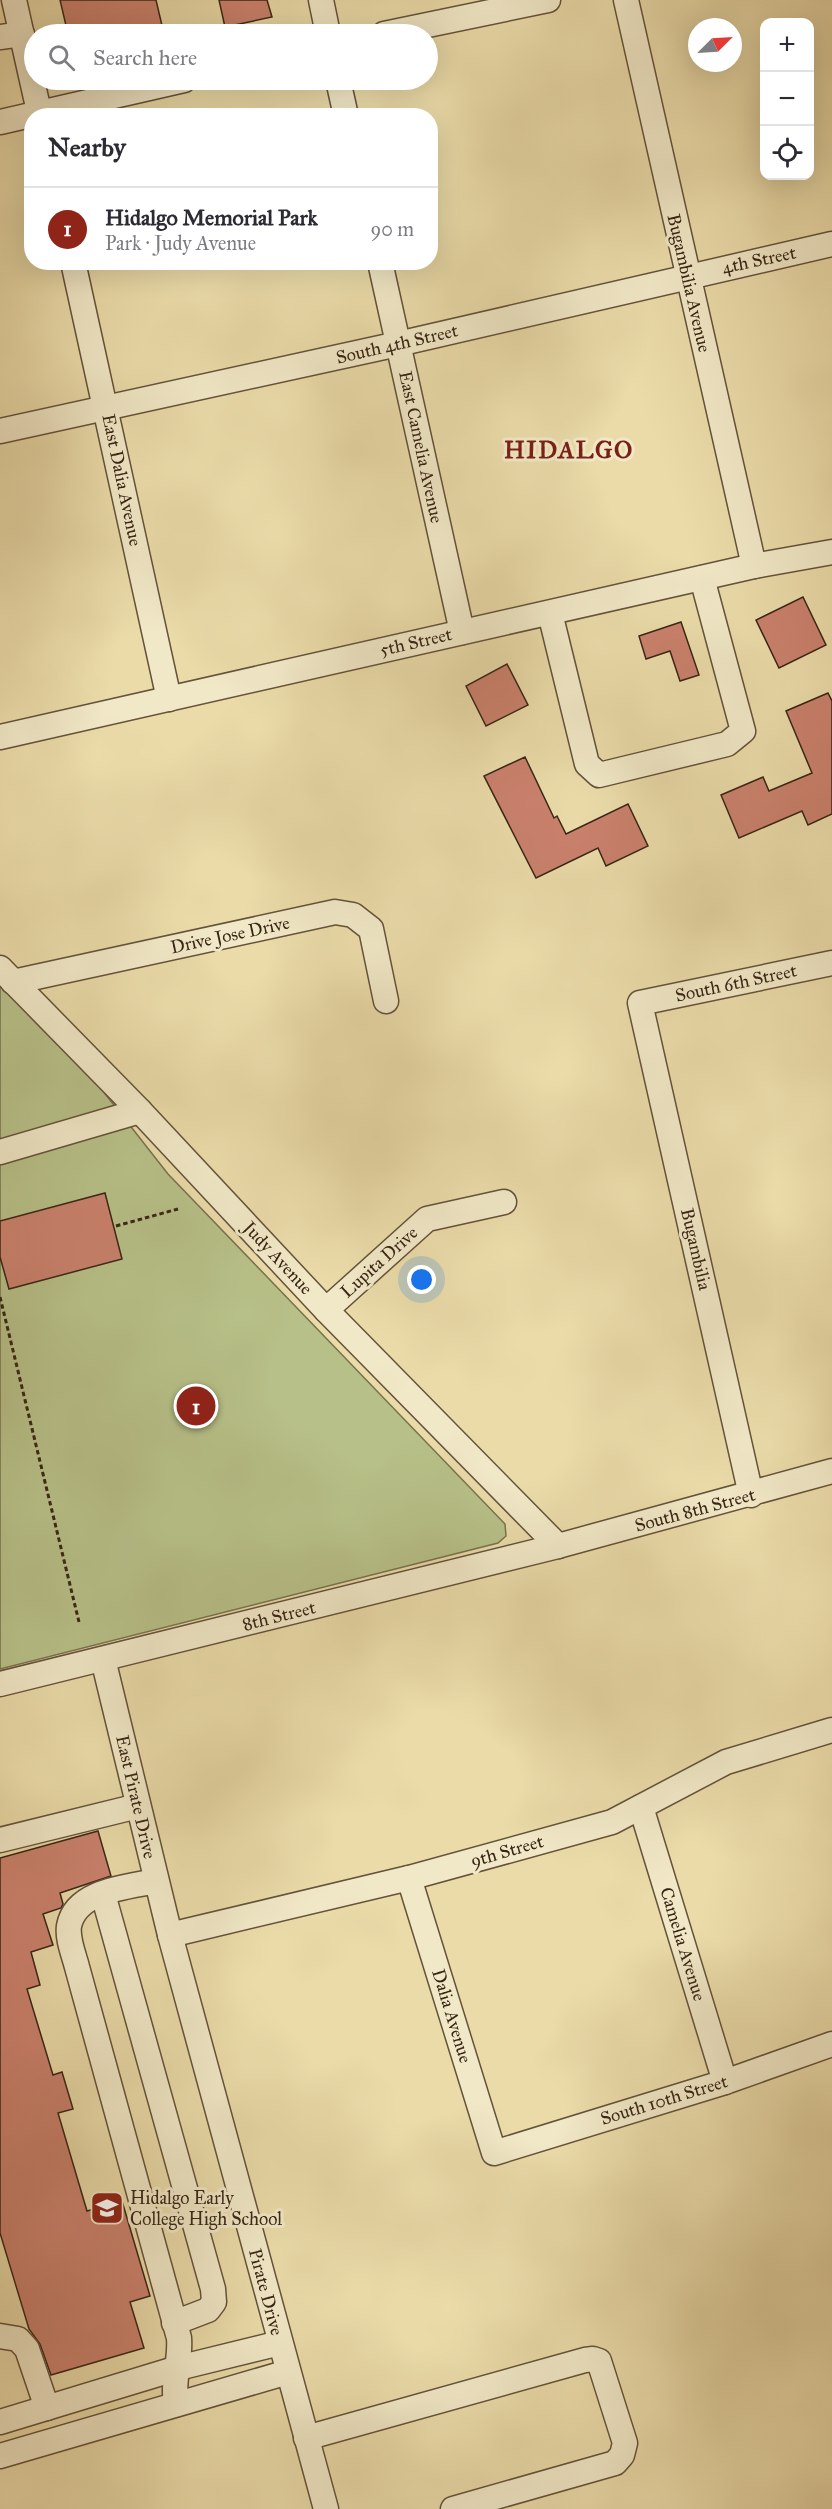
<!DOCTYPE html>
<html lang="en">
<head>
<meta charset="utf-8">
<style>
  body { margin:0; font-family:"IM FELL Great Primer",serif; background:#f2f2f3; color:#2b2b33 }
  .controls { position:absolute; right:18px; top:18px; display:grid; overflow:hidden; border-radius:12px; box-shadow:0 6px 24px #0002 }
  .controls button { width:54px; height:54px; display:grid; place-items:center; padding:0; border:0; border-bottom:2px solid #e1e1e2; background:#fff; color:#2b2b33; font:30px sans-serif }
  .compass { position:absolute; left:688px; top:18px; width:54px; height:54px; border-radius:50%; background:#fff; box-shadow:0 6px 24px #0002; rotate:66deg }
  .you { position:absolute; left:422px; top:1280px; width:21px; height:21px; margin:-15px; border:4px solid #fff; border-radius:50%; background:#1a73e8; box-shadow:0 0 0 9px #1a73e833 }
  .badge { display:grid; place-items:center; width:39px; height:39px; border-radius:50%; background:#8f2418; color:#fff; font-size:20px; font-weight:700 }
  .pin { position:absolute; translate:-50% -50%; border:3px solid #fff; box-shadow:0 2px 6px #0006 }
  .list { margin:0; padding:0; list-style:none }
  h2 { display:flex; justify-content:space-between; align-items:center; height:78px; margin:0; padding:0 24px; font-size:26px }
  h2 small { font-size:20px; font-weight:400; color:#7c7c81 }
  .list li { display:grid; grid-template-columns:39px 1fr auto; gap:18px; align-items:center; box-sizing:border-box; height:84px; padding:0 24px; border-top:2px solid #e1e1e2 }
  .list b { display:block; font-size:22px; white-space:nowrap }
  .list p { margin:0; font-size:20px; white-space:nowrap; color:#7c7c81 }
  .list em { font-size:20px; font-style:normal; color:#7c7c81 }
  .icon { flex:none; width:33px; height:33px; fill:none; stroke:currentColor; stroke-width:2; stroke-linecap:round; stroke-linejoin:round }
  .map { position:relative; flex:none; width:832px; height:2509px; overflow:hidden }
  .search { position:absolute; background:#fff; box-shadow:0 6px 24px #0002; left:24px; top:24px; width:414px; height:66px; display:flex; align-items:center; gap:15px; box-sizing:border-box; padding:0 21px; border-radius:33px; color:#7c7c81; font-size:22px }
  .panel { position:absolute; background:#fff; box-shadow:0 6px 24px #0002; left:24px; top:108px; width:414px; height:162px; border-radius:24px }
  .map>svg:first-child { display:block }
  .green { fill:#b7c088; stroke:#77724e; stroke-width:1.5 }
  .building { fill:#ca816d; stroke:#372515; stroke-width:1.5 }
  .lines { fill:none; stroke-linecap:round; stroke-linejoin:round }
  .minor-casing { stroke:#64523a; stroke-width:27 }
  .path { stroke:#372515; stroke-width:3; stroke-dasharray:4.5 3; stroke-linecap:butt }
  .minor { stroke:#f1e8c7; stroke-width:24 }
  .labels { text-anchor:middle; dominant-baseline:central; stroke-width:6; stroke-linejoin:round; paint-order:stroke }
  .street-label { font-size:18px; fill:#372515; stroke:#f1e8c7 }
  .poi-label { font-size:18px; fill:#372515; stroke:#f1e8c7; text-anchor:start }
  .district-label { font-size:24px; font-weight:bold; letter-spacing:1.5px; fill:#7a1f14; stroke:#f1e8c7 }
</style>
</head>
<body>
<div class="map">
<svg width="832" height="2509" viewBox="0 0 832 2509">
  <rect width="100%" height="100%" fill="#eadba9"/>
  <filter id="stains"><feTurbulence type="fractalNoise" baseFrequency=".00333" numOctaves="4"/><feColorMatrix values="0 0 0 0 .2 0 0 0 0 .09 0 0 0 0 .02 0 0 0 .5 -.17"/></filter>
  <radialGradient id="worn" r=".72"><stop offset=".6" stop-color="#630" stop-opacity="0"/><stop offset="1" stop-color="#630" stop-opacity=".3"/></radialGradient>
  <path class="green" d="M 0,982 L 92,1077 L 168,1174 L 505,1524 L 506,1536 L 498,1543 L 0,1669 Z"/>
  <g class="building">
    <path d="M 60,0 L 156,0 L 164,34 L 68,34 Z"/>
    <path d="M 219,0 L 267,0 L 272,17 L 225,27 Z"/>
    <path d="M 803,597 L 826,645 L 779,668 L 756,620 Z"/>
    <path d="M 681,622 L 699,675 L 680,681 L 670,651 L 646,659 L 639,636 Z"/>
    <path d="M 507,664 L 528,705 L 486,726 L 466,686 Z"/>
    <path d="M 828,693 L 832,701 L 832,814 L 808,825 L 802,811 L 739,838 L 721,795 L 763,777 L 769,791 L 812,773 L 786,711 Z"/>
    <path d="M 525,757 L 554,818 L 557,816 L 566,834 L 628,804 L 648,846 L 606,866 L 598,848 L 536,878 L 484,776 Z"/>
    <path d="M 105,1193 L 122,1259 L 9,1289 L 0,1257 L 0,1221 Z"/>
    <path d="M 98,1831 L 111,1876 L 60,1893 L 63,1904 L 61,1908 L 43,1914 L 53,1945 L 31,1952 L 40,1985 L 27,1989 L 53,2075 L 62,2072 L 73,2109 L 58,2113 L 87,2211 L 122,2201 L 150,2296 L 130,2302 L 144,2348 L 51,2375 L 40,2344 L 29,2329 L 0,2233 L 0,1858 Z"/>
  </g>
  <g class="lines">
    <defs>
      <g id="minor">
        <path d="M 14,0 L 40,116"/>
        <path d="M 321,0 L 328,34"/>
        <path d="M 626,0 L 754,566"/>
        <path d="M 384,34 L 548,0"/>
        <path d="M 0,37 L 22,34"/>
        <path d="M 338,80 L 346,116"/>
        <path d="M 0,122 L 184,80"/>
        <path d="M 73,262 L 169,699"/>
        <path d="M 380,262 L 462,632"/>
        <path d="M 0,431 L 398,344 L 832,244"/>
        <path d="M 550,613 L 587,764 L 599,775 L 727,744 L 743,731 L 702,578"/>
        <path d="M 0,737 L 754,566 L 832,552"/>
        <path d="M 0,968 L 140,1111 L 326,1310 L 558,1546"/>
        <path d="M 13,982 L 335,912 L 353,915 L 371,929 L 386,1001"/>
        <path d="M 0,1152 L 140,1111"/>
        <path d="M 326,1310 L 427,1219 L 504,1202"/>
        <path d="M 751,1495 L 640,1003 L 832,963"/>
        <path d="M 103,1659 L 170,1935 L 326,2509"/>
        <path d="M 0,1684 L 558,1546 L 832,1471"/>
        <path d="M 641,1807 L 725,2082"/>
        <path d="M 0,1840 L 138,1806"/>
        <path d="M 409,1878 L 494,2153 L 725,2082 L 832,2044"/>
        <path d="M 156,1881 C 128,1887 76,1890 69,1926 C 67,1939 74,1955 77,1967 L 179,2338 C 181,2360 172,2381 176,2404"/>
        <path d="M 103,1894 L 213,2289 L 214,2302 L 208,2310 L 174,2323"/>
        <path d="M 170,1935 L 409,1878 L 612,1822 L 726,1762 L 832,1730"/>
        <path d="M 0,2336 L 18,2339 L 27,2349 L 47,2408"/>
        <path d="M 0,2422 L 178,2368 L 280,2343"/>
        <path d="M 306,2438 L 585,2360 L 593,2359 L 599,2361 L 625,2443 L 622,2455 L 615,2463 L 453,2509"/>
        <path d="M 0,2456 L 288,2372"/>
      </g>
    </defs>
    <use href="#minor" class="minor-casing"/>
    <g class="path">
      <path d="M 116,1226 L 178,1209"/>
      <path d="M 0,1297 L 79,1622"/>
    </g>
    <use href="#minor" class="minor"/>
  </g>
  <defs>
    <symbol id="school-square" viewBox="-11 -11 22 22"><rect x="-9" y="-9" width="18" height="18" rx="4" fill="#8f2418" stroke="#f1e8c7"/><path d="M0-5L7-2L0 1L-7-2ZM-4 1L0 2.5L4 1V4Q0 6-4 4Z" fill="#fff"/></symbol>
  </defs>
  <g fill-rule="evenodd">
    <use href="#school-square" x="88" y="2189" width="38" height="38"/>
  </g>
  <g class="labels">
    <g class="street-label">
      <text transform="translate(759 260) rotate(-12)">4th Street</text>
      <text transform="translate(689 283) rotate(77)">Bugambilia Avenue</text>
      <text transform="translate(397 344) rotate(-13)">South 4th Street</text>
      <text transform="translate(421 447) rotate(78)">East Camelia Avenue</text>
      <text transform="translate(122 480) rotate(78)">East Dalia Avenue</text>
      <text transform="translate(416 642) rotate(-13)">5th Street</text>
      <text transform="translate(230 935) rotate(-12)">Drive Jose Drive</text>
      <text transform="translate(736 983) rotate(-12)">South 6th Street</text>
      <text transform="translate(696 1249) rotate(77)">Bugambilia</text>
      <text transform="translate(278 1258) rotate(47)">Judy Avenue</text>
      <text transform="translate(379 1262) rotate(-42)">Lupita Drive</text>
      <text transform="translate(695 1510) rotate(-15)">South 8th Street</text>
      <text transform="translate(279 1616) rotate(-14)">8th Street</text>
      <text transform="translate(136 1797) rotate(77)">East Pirate Drive</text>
      <text transform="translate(507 1851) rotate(-16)">9th Street</text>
      <text transform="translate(683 1944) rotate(73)">Camelia Avenue</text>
      <text transform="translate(452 2016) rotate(73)">Dalia Avenue</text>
      <text transform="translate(664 2100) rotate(-17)">South 10th Street</text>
      <text transform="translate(266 2292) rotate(75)">Pirate Drive</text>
    </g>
    <g class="poi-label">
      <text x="130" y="2198">Hidalgo Early<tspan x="130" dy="21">College High School</tspan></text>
    </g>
    <g class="district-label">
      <text x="569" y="450">HIDALGO</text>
    </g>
  </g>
  <rect width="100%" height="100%" filter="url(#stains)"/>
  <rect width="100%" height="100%" fill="url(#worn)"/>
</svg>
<div class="controls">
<button>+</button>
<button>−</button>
<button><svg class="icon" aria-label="locate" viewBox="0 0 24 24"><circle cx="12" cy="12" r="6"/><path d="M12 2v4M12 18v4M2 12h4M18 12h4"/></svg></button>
</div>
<svg class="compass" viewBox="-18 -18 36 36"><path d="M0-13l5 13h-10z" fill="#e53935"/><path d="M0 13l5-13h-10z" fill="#7c7c81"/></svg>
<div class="you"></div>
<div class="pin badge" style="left:196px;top:1406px">1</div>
<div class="search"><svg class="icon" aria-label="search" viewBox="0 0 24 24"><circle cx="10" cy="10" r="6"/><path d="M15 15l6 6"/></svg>Search here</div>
<section class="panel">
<h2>Nearby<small></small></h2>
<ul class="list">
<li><span class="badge">1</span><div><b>Hidalgo Memorial Park</b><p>Park · Judy Avenue</p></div><em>90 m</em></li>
</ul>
</section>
</div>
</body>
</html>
